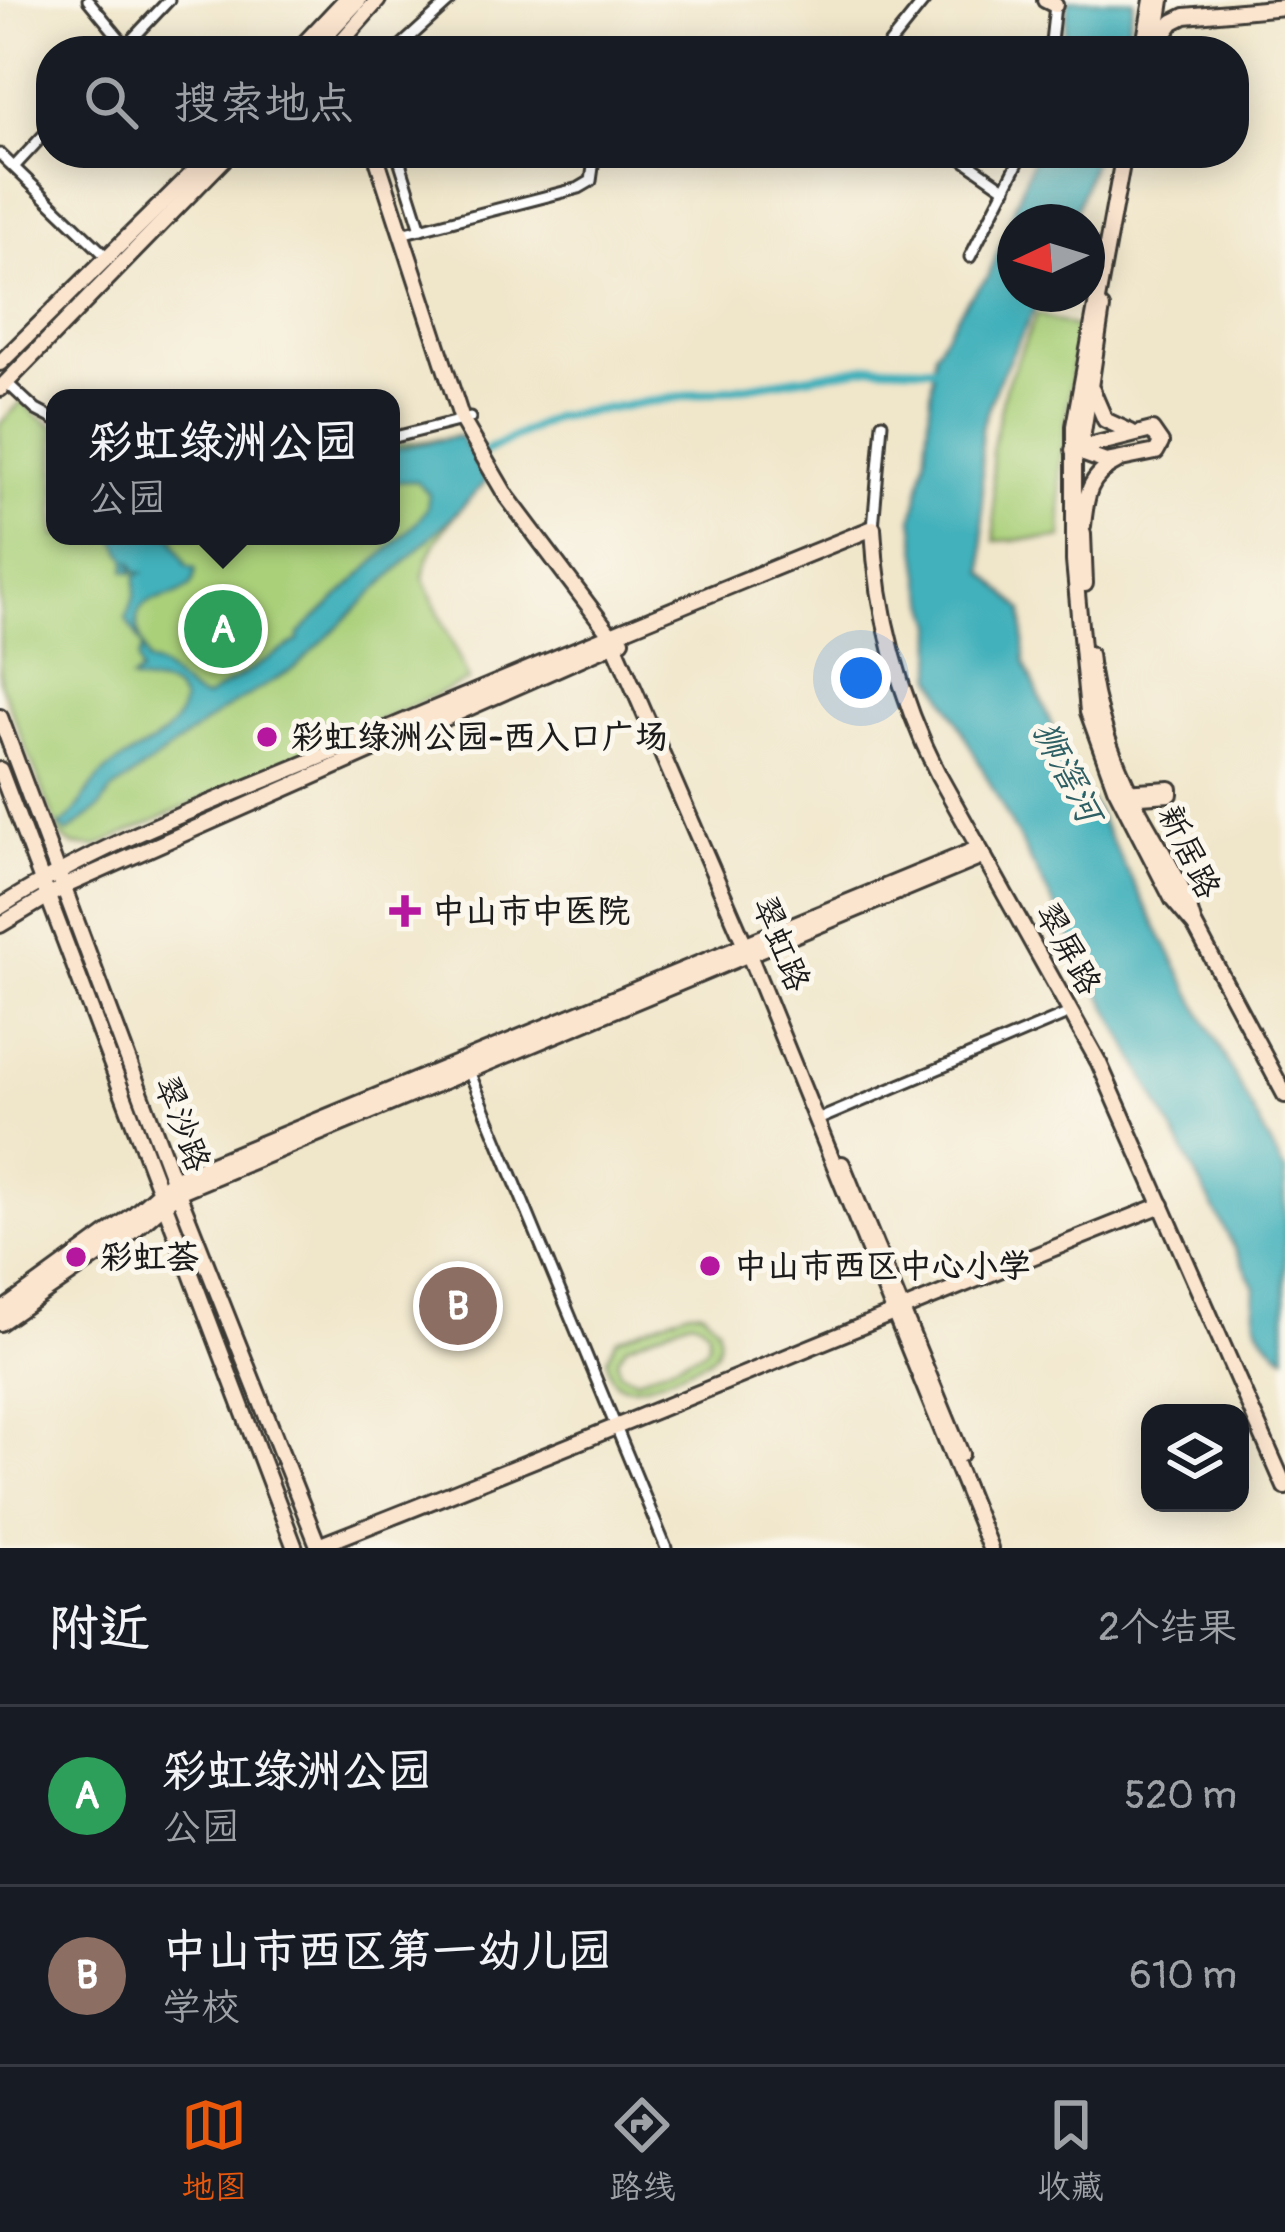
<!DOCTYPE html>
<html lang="zh">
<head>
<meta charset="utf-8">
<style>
  body { margin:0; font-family:Pangolin,"LXGW WenKai TC",sans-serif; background:#20242c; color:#f1f3f6 }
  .controls { position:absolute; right:36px; bottom:36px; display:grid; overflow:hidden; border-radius:24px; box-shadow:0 6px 30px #0003 }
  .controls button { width:108px; height:108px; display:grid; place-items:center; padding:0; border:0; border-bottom:3px solid #363941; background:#171b24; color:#f1f3f6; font:60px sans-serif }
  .compass { position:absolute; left:997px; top:204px; width:108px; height:108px; border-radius:50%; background:#171b24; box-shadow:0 6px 30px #0003; rotate:266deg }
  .you { position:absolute; left:861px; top:678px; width:42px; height:42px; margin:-30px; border:9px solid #fff; border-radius:50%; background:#1a73e8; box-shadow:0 0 0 18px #1a73e833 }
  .badge { display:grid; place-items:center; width:78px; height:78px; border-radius:50%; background:#ea580c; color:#fff; font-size:39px; font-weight:700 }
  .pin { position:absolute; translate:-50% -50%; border:6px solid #fff; box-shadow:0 3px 12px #0006 }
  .popup { position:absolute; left:46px; top:389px; width:354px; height:156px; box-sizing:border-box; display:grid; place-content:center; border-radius:24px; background:#171b24; filter:drop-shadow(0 3px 9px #0005); font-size:39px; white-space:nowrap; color:#9ea1a6 }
  .popup b { font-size:45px; color:#f1f3f6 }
  .popup::after { content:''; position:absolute; left:50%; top:100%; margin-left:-24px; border:24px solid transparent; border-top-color:#171b24 }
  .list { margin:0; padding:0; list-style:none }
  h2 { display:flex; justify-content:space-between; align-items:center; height:156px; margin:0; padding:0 48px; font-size:51px }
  h2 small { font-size:39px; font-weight:400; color:#9ea1a6 }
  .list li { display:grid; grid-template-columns:78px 1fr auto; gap:36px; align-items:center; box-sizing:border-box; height:180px; padding:0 48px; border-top:3px solid #363941 }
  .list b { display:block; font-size:45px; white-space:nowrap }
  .list p { margin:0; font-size:39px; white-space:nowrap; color:#9ea1a6 }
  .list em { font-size:39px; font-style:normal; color:#9ea1a6 }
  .icon { flex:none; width:66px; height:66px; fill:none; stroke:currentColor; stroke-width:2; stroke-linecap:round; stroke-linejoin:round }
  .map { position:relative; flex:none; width:1285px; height:1548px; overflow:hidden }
  .search { position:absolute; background:#171b24; box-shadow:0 6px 30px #0003; left:36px; right:36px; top:36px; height:132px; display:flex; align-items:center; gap:30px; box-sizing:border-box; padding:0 42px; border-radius:48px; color:#9ea1a6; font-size:45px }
  .sheet { height:516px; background:#171b24 }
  nav { display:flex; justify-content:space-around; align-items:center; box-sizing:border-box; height:168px; border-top:3px solid #363941; background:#171b24; font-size:33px; color:#9ea1a6 }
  nav a { display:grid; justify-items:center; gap:6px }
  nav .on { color:#ea580c }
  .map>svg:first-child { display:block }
  .green { fill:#aad07a; stroke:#63764b; stroke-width:3; fill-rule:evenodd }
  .water { fill:#42b1bb; stroke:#2f666c; stroke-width:3 }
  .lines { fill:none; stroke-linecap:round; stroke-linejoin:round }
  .canal { stroke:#42b1bb; stroke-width:9 }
  .street-casing { stroke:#3c3a36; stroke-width:15 }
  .secondary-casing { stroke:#3c3a36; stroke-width:20 }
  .street { stroke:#fff; stroke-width:9 }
  .secondary { stroke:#fce5cf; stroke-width:14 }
  .poi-dot { fill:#b5179e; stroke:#fbf7ec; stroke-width:4.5 }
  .labels { text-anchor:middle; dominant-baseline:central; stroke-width:10; stroke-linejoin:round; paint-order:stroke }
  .poi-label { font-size:33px; font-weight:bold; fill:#1c1c1c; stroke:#fbf7ec; text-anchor:start }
  .street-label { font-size:33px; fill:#1c1c1c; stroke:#fbf7ec }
  .water-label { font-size:36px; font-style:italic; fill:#2d5f64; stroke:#fbf7ec }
</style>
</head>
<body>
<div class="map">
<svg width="1285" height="1548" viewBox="0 0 1285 1548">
  <rect width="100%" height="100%" fill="#fbf7ec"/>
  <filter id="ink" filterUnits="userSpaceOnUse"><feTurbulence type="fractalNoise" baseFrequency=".00833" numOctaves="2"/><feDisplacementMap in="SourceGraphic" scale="24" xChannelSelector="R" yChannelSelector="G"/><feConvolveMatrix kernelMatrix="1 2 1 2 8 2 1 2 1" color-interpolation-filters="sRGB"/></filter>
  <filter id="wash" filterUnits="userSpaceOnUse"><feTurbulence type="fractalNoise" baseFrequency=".004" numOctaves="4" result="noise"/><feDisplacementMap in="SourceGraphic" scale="48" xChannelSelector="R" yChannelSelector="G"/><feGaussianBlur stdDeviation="2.7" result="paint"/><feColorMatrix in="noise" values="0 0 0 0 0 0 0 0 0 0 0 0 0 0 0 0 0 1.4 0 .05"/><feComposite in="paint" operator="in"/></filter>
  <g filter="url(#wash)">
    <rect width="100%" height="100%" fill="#f0e6ca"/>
    <g class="green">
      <path d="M 1037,314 L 1077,328 L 1060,471 L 1062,538 L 995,541 L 992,452 L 1005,388 Z"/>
      <path d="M 22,401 L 35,415 L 55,427 L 55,536 L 391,536 L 391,445 L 460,436 L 486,481 C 461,509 428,539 423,578 L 469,680 L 95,847 L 72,845 L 61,836 L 0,682 L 0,424 Z"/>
      <path d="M 689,1310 L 703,1311 L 717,1326 C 719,1336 720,1345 714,1354 C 706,1363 691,1367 680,1372 C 653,1383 610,1405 607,1358 L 617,1339 ZM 690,1319 L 699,1321 L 708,1330 L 708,1344 L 703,1351 L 637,1379 L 620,1372 L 617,1359 L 627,1345 Z"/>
    </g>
    <g class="water">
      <path d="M 1068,0 L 1134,0 L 1123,51 L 1063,51 Z"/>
      <path d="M 1035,153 L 1096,153 L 1072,222 L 1015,222 L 1015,294 L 1042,294 L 996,386 L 981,430 L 984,572 L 1023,610 L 1025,662 L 1054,731 L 1285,1172 L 1285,1356 C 1257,1336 1252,1320 1255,1287 L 934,677 L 935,625 L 922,582 L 913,519 L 925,462 L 935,351 L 968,299 L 988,277 Z"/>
      <path d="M 460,436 L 486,481 L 465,504 L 295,668 L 222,711 L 111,792 L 99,809 L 67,833 L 60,826 C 82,810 84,792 102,775 C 130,748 172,746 183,703 C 173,676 151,687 131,680 L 141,673 L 138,661 L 143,647 L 126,619 L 135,595 L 136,576 L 142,573 L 137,572 L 131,560 L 133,573 L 125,571 L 127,560 L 113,536 L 172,536 L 187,566 L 195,568 C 198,609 135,586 137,623 C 137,635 145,650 148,662 C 172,667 181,693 205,698 L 299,640 L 299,634 L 418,521 L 427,508 L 429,494 L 417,481 L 391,482 L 391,450 Z"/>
    </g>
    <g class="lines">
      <path class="canal" d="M 473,458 L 554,417 L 875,366 L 946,368"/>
    </g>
  </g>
  <g filter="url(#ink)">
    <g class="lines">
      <defs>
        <g id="street">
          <path d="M 88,0 L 126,46"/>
          <path d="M 121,51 L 169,0"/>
          <path d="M 395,51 L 451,0"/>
          <path d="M 884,51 L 925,0"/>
          <path d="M 1050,51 L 1055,5"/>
          <path d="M 397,153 L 421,229"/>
          <path d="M 954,153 L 1006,189"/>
          <path d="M 0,154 L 106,256"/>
          <path d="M 14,167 L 51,127"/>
          <path d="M 401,234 L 579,188 L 591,181 L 593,167 L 590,153"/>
          <path d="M 970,257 L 1023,153"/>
          <path d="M 6,382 L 36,410 L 55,420"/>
          <path d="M 391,438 L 470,418"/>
          <path d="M 873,528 L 882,423"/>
          <path d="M 469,1071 L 666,1548"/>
          <path d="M 822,1118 L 1072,1012"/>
        </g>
        <g id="secondary">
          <path d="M 1045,0 L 1055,5"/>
          <path d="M 1156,40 L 1162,0"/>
          <path d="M 1154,48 L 1173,22 L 1185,16 L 1285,7"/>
          <path d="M 297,51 L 345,0"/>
          <path d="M 311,51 L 359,0"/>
          <path d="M 333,51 L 378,0"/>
          <path d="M 1143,51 L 1152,0"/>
          <path d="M 375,153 L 462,420 L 507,497 L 610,634 L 745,945 L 990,1548"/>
          <path d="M 1124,153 L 1074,426 L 1074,561 L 1088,712 L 1115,787 L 1173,900 L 1195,926 L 1285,1095"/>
          <path d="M 0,363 L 213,153"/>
          <path d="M 0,389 L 230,153"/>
          <path d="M 1092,390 L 1105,420 L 1131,432"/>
          <path d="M 1152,430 L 1161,443 L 1156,452 L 1106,462 L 1073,450 Z"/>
          <path d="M 1081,446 L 1102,308"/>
          <path d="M 1083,526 C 1086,496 1088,476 1117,462"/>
          <path d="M 1083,534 L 1085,584"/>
          <path d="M 1089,654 C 1094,711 1114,762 1140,813 C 1160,849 1182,881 1193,921"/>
          <path d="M 0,717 L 173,1180 L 319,1548"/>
          <path d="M 0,770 L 295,1548"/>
          <path d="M 1122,792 L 1170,789 L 1170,794 L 1126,797"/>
          <path d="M 0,907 C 100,843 214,802 323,756 C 506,678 689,602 873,528 C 877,615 900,698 939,776 L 1099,1063 L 1285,1487"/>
          <path d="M 0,925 L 65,886 L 622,640"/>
          <path d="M 842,1164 L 961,1454"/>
          <path d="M 0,1312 L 132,1216 L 173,1180 L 977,849"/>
          <path d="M 0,1323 L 132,1232 L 178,1192 L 984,856"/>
          <path d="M 318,1546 C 601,1436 880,1316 1162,1205"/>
        </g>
      </defs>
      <use href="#street" class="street-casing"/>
      <use href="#secondary" class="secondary-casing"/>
      <use href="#street" class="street"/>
      <use href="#secondary" class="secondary"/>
    </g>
  </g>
  <g class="poi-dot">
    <circle cx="267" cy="737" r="12"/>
    <path d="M399 893h12v12h12v12h-12v12h-12v-12h-12v-12h12z"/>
    <circle cx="76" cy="1257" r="12"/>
    <circle cx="710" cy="1266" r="12"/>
  </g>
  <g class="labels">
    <g class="poi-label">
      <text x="291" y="737">彩虹绿洲公园-西入口广场</text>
      <text x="432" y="911">中山市中医院</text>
      <text x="100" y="1257">彩虹荟</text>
      <text x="734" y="1266">中山市西区中心小学</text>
    </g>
    <g class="street-label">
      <text transform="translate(1189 852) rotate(64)">新居路</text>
      <text transform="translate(781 944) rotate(68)">翠虹路</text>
      <text transform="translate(1068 949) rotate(61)">翠屏路</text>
      <text transform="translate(182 1124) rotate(69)">翠沙路</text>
    </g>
    <g class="water-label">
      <text transform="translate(1067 772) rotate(63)">狮滘河</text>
    </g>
  </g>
</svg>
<div class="controls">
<button><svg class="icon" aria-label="layers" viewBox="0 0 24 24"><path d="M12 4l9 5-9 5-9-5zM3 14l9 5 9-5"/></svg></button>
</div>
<svg class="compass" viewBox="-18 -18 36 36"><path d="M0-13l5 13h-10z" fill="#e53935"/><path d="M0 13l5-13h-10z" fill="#9ea1a6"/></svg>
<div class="you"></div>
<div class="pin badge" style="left:223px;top:629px;background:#2e9e5b">A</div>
<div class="popup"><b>彩虹绿洲公园</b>公园</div>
<div class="pin badge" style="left:458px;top:1306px;background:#8d6e63">B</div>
<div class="search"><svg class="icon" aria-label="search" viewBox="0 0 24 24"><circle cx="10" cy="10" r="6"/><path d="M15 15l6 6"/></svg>搜索地点</div>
</div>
<section class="sheet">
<h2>附近<small>2个结果</small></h2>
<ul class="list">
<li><span class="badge" style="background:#2e9e5b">A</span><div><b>彩虹绿洲公园</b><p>公园</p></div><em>520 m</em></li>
<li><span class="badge" style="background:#8d6e63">B</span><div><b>中山市西区第一幼儿园</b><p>学校</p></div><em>610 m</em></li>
</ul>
</section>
<nav>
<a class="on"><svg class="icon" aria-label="map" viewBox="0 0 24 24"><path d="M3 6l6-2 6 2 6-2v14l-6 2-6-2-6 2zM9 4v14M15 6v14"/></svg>地图</a>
<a><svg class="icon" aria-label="directions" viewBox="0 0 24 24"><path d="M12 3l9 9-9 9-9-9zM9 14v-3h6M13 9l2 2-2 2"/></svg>路线</a>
<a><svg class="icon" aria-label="saved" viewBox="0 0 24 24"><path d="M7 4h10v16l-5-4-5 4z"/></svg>收藏</a>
</nav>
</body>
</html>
